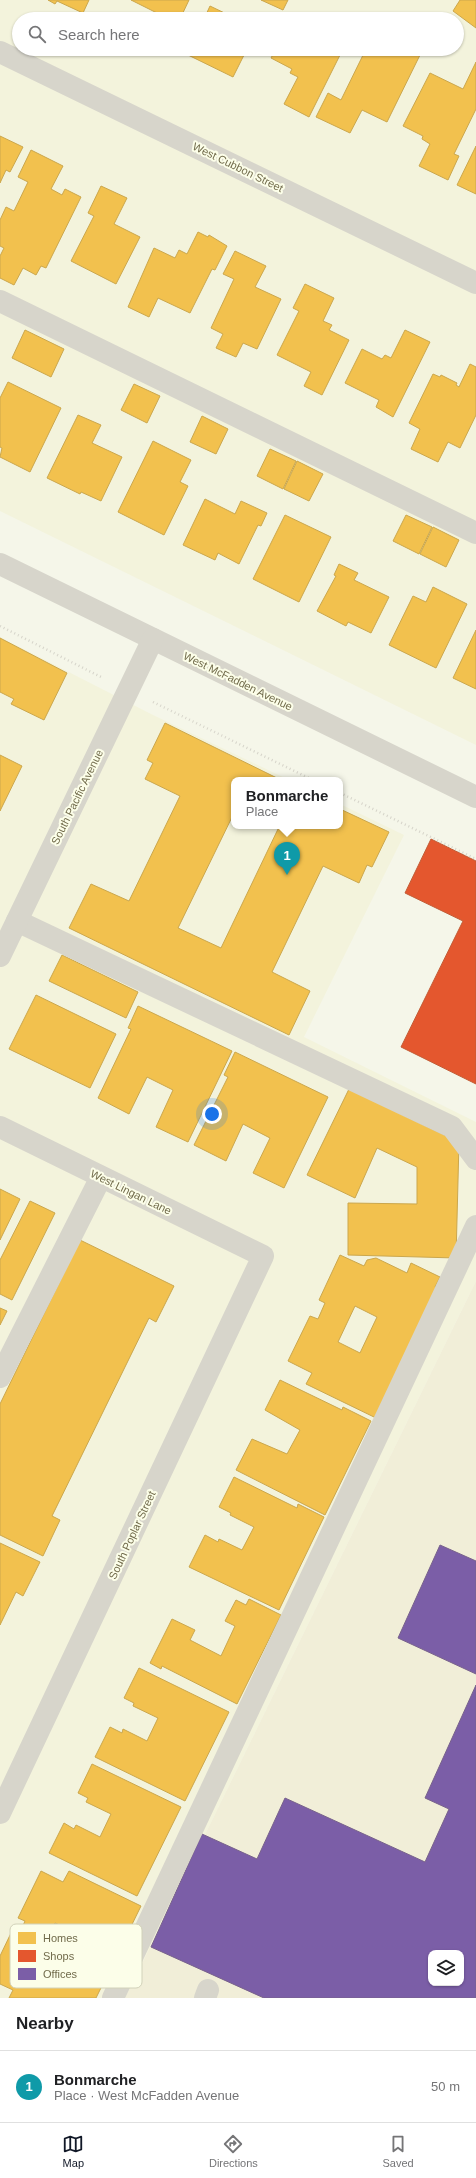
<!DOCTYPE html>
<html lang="en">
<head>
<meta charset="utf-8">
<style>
  body { margin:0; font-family:Helvetica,sans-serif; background:#f6f6f6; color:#202124 }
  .controls { position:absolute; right:12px; bottom:12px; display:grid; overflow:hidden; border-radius:8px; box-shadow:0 1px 3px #0004 }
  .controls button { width:36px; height:36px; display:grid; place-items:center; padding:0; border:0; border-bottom:1px solid #e0e0e0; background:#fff; color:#202124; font:20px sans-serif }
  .you { position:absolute; left:212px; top:1114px; width:14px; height:14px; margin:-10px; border:3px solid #fff; border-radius:50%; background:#1a73e8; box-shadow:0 0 0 6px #1a73e833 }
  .badge { display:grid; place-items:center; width:26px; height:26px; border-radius:50%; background:#111827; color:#fff; font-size:13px; font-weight:700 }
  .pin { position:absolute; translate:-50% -33px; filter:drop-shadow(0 1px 2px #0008) }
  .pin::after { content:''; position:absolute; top:21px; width:14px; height:12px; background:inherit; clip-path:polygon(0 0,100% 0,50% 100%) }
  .popup { position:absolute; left:231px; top:777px; width:112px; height:52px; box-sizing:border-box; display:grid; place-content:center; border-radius:8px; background:#fff; filter:drop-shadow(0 1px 3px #0005); font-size:13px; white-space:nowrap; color:#757577 }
  .popup b { font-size:15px; color:#202124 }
  .popup::after { content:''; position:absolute; left:50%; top:100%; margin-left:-8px; border:8px solid transparent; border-top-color:#fff }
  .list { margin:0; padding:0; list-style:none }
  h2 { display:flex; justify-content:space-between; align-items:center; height:52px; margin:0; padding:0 16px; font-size:17px }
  h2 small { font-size:13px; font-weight:400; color:#757577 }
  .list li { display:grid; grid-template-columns:26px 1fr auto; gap:12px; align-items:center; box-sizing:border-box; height:72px; padding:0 16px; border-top:1px solid #e0e0e0 }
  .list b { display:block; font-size:15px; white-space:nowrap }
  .list p { margin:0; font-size:13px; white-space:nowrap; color:#757577 }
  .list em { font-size:13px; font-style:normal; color:#757577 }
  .icon { flex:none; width:22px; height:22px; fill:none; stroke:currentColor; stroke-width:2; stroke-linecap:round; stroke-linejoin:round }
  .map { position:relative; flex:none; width:476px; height:1998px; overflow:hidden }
  .search { position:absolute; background:#fff; box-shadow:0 1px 3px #0004; left:12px; right:12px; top:12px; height:44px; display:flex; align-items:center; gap:10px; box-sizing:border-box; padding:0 14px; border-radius:22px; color:#757577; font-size:15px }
  .sheet { height:124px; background:#fff }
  nav { display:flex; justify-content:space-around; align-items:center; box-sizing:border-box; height:56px; border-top:1px solid #e0e0e0; background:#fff; font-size:11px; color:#757577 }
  nav a { display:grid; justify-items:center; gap:2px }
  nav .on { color:#111827 }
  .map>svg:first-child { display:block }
  .residential { fill:#f3f3dc; fill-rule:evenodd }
  .commercial { fill:#f1eed8; fill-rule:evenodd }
  .homes { fill:#f2c14e; stroke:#cba74d; fill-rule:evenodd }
  .shops { fill:#e4572e; stroke:#c25d37 }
  .offices { fill:#7b5ea7; stroke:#78628b; fill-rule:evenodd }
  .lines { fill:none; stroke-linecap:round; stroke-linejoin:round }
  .path { stroke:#d6d4ca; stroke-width:2.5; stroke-dasharray:1 3; stroke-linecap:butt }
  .minor { stroke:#d7d5cb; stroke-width:22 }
  .labels { text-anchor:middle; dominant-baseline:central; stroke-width:4; stroke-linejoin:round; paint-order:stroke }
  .street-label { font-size:11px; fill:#716b4b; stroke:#fcfee9 }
  .key { fill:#fcfee9; stroke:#d2d2ba; stroke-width:1 }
  .key-label { font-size:11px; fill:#716b4b }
</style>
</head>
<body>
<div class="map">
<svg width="476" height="1998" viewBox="0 0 476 1998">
  <rect width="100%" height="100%" fill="#f5f6e9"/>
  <g class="residential">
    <path d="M 0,0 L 476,0 L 476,745 L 0,511 ZM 19,19 L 457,19 L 457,49 L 19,49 Z"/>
    <path d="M 0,637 L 151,714 L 289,780 L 234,780 L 234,826 L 340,826 L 340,804 L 404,835 L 304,1037 L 476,1122 L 476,1281 L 125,1998 L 0,1998 Z"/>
  </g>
  <path class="commercial" d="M 476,1281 L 476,1998 L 125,1998 ZM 431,1953 L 461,1953 L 461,1983 L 431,1983 Z"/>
  <g class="homes">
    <path d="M 48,0 L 89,0 L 83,13 L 57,1 L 55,4 Z"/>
    <path d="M 131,0 L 189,0 L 180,19 L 154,19 L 157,13 Z"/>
    <path d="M 261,0 L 288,0 L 283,10 Z"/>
    <path d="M 460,0 L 476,0 L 476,28 L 453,11 Z"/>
    <path d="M 210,6 L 237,19 L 204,19 Z"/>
    <path d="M 189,49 L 247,49 L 233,77 L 186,54 Z"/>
    <path d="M 276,49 L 343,49 L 309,117 L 284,104 L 298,77 L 290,73 L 292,69 L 271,58 Z"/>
    <path d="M 366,49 L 408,49 L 420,55 L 387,122 L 362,110 L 350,133 L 316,117 L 328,93 L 341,100 Z"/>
    <path d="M 476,62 L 476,109 L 454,154 L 459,156 L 448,180 L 419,166 L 430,144 L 422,139 L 423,136 L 403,126 L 430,73 L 463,89 Z"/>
    <path d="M 0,136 L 23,147 L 10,172 L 6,170 L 0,183 Z"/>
    <path d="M 476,146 L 476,194 L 457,185 Z"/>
    <path d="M 31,150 L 63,166 L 51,189 L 62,195 L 65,189 L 81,197 L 46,268 L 41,266 L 36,275 L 23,268 L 14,285 L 0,278 L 0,256 L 4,248 L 0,246 L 0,220 L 6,207 L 14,211 L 28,182 L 18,177 Z"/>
    <path d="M 101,186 L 127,198 L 114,224 L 140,237 L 116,284 L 71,261 L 94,216 L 88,213 Z"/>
    <path d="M 198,232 L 208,237 L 209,235 L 227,246 L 215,270 L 212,269 L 190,313 L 158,298 L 149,317 L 128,307 L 154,248 L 175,258 L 179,250 L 187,254 Z"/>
    <path d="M 235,251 L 266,266 L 255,287 L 281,299 L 257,349 L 243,343 L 236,357 L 216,348 L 223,334 L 211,328 L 234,279 L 223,274 Z"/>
    <path d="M 305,284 L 334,298 L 323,321 L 332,325 L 329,330 L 349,340 L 322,395 L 304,386 L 311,372 L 277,355 L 299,311 L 293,308 Z"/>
    <path d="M 25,330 L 64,349 L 51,377 L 12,358 Z"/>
    <path d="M 405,330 L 430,342 L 393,417 L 376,407 L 379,400 L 345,383 L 362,349 L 382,359 L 385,355 L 391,358 Z"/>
    <path d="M 470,364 L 476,367 L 476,415 L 460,448 L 448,442 L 438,462 L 411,449 L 420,429 L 409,423 L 433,374 L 440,377 L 441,375 L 457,383 L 456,385 L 459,387 Z"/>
    <path d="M 8,382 L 61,408 L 30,472 L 0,457 L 2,448 L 0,447 L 0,398 Z"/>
    <path d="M 134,384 L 160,396 L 147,423 L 121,410 Z"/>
    <path d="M 78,415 L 101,425 L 92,443 L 122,457 L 101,501 L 81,492 L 80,494 L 47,478 Z"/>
    <path d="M 202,416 L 228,429 L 216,454 L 190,442 Z"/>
    <path d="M 153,441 L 191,460 L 180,482 L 188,486 L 164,535 L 118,512 Z"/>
    <path d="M 270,449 L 296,461 L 283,489 L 257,476 Z"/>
    <path d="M 297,461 L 323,474 L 309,501 L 284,489 Z"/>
    <path d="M 205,499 L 235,514 L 241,501 L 267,513 L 261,526 L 258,525 L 239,564 L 218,553 L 215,560 L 183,545 Z"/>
    <path d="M 285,515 L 331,537 L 299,602 L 253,579 Z"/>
    <path d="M 406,515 L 432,527 L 419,554 L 393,541 Z"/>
    <path d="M 433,527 L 459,540 L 446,567 L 420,554 Z"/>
    <path d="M 339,564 L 358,573 L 354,580 L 389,597 L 371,633 L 348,622 L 346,626 L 317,611 L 336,576 L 334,575 Z"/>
    <path d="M 433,587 L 467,604 L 436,668 L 389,645 L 413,596 L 426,602 Z"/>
    <path d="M 476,630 L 476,689 L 453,678 Z"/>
    <path d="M 0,638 L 67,673 L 44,720 L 11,704 L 14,699 L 0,692 Z"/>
    <path d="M 165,723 L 281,780 L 234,780 L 234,813 L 178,928 L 221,948 L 279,827 L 277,826 L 340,826 L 340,809 L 389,832 L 372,867 L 367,865 L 359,883 L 323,866 L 272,972 L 310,991 L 289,1035 L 69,928 L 91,884 L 129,901 L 180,796 L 145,779 L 153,763 L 147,760 Z"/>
    <path d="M 0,755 L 22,766 L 0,811 Z"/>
    <path d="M 62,955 L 138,992 L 126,1018 L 49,981 Z"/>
    <path d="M 36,995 L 116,1034 L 90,1088 L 9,1049 Z"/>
    <path d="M 138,1006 L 232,1051 L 188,1142 L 156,1127 L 173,1090 L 147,1077 L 129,1114 L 98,1098 L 131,1029 L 128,1028 Z"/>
    <path d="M 235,1052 L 328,1097 L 284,1188 L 253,1173 L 270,1138 L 243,1124 L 226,1161 L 194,1145 L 228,1077 L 224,1075 Z"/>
    <path d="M 349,1089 L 459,1142 L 456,1258 L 348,1255 L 348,1203 L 417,1204 L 417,1167 L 377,1148 L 355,1198 L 307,1175 Z"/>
    <path d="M 0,1189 L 20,1199 L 0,1240 Z"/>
    <path d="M 30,1201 L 55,1213 L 12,1300 L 0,1294 L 0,1260 Z"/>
    <path d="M 80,1240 L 174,1286 L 156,1322 L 149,1318 L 52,1516 L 60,1520 L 43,1556 L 0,1535 L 0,1404 Z"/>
    <path d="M 340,1255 L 364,1266 L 367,1260 L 376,1258 L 407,1273 L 411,1263 L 440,1277 L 435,1287 L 439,1288 L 376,1418 L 306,1384 L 312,1373 L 288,1361 L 310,1316 L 318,1319 L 325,1303 L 319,1300 ZM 355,1306 L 377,1317 L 360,1353 L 338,1342 Z"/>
    <path d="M 0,1308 L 7,1311 L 0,1325 Z"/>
    <path d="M 280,1380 L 342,1410 L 343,1407 L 371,1421 L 325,1515 L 236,1470 L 252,1439 L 287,1454 L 300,1430 L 265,1410 Z"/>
    <path d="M 234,1477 L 297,1508 L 298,1504 L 324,1517 L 279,1610 L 189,1567 L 205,1535 L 218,1542 L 219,1539 L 242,1550 L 254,1527 L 230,1515 L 231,1513 L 219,1507 Z"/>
    <path d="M 0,1543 L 40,1562 L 23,1596 L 16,1592 L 0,1625 Z"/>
    <path d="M 249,1599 L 281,1615 L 237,1704 L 162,1666 L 161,1669 L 150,1663 L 172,1619 L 195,1630 L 190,1640 L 221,1656 L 235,1626 L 225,1621 L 236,1600 L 246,1605 Z"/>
    <path d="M 139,1668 L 229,1712 L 185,1801 L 95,1757 L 110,1727 L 122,1733 L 123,1729 L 147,1741 L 158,1718 L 133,1706 L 134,1703 L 124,1698 Z"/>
    <path d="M 92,1764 L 181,1807 L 137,1896 L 49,1853 L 64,1823 L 74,1829 L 76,1825 L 100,1837 L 111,1814 L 86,1802 L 88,1798 L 78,1793 Z"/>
    <path d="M 41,1871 L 63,1882 L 69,1871 L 141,1906 L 96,1998 L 9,1998 L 13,1990 L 0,1984 L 0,1956 L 12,1931 L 19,1935 L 25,1921 L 18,1918 ZM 55,1923 L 78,1934 L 62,1970 L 39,1958 L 44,1947 L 42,1946 Z"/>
  </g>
  <path class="shops" d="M 431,839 L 476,861 L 476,1084 L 401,1047 L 463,921 L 405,893 Z"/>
  <g class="offices">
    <path d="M 440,1545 L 476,1561 L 476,1674 L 398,1638 Z"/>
    <path d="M 476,1685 L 476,1998 L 264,1998 L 151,1947 L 202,1834 L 257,1859 L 285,1798 L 425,1862 L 449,1809 L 425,1798 ZM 431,1953 L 461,1953 L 461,1983 L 431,1983 Z"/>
  </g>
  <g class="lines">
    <g class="path">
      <path d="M 0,626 L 103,678"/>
      <path d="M 153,702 L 313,780"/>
      <path d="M 340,793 L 476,859"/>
    </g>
    <g class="minor">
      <path d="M 0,52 L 476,283"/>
      <path d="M 0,301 L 476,533"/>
      <path d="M 0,564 L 476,797"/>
      <path d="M 17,921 L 452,1127 L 476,1159"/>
      <path d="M 0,956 L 153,639"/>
      <path d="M 0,1127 L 263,1256 L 0,1813"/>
      <path d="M 0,1377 L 101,1177"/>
      <path d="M 113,1998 L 476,1226"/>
      <path d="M 205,1998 L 208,1990"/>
    </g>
  </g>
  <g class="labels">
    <g class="street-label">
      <text transform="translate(238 167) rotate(26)">West Cubbon Street</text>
      <text transform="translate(238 681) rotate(26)">West McFadden Avenue</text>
      <text transform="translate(77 797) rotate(-64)">South Pacific Avenue</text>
      <text transform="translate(131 1192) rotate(26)">West Lingan Lane</text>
      <text transform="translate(132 1535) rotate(-65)">South Poplar Street</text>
    </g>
  </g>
  <rect x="10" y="1924" width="132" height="64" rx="6" class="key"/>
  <rect x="18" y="1932" width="18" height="12" fill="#f2c14e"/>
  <rect x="18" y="1950" width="18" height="12" fill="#e4572e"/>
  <rect x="18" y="1968" width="18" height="12" fill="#7b5ea7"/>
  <g class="key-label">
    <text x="43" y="1942">Homes</text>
    <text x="43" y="1960">Shops</text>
    <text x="43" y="1978">Offices</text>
  </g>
</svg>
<div class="controls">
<button><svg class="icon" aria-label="layers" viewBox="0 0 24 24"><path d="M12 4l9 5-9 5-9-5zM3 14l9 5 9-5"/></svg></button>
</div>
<div class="you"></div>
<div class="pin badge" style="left:287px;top:875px;background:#0f9aa8">1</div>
<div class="popup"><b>Bonmarche</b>Place</div>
<div class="search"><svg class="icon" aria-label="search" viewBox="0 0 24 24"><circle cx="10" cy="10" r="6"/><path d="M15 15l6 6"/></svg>Search here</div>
</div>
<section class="sheet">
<h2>Nearby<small></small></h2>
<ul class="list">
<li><span class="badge" style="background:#0f9aa8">1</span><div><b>Bonmarche</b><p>Place · West McFadden Avenue</p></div><em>50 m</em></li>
</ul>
</section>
<nav>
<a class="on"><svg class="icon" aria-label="map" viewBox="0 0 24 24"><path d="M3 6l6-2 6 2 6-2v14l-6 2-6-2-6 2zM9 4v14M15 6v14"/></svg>Map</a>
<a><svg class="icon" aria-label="directions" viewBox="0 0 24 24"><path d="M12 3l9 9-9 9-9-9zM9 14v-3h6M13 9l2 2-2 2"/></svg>Directions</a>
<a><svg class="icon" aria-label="saved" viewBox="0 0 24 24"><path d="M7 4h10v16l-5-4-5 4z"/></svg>Saved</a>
</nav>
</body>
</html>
